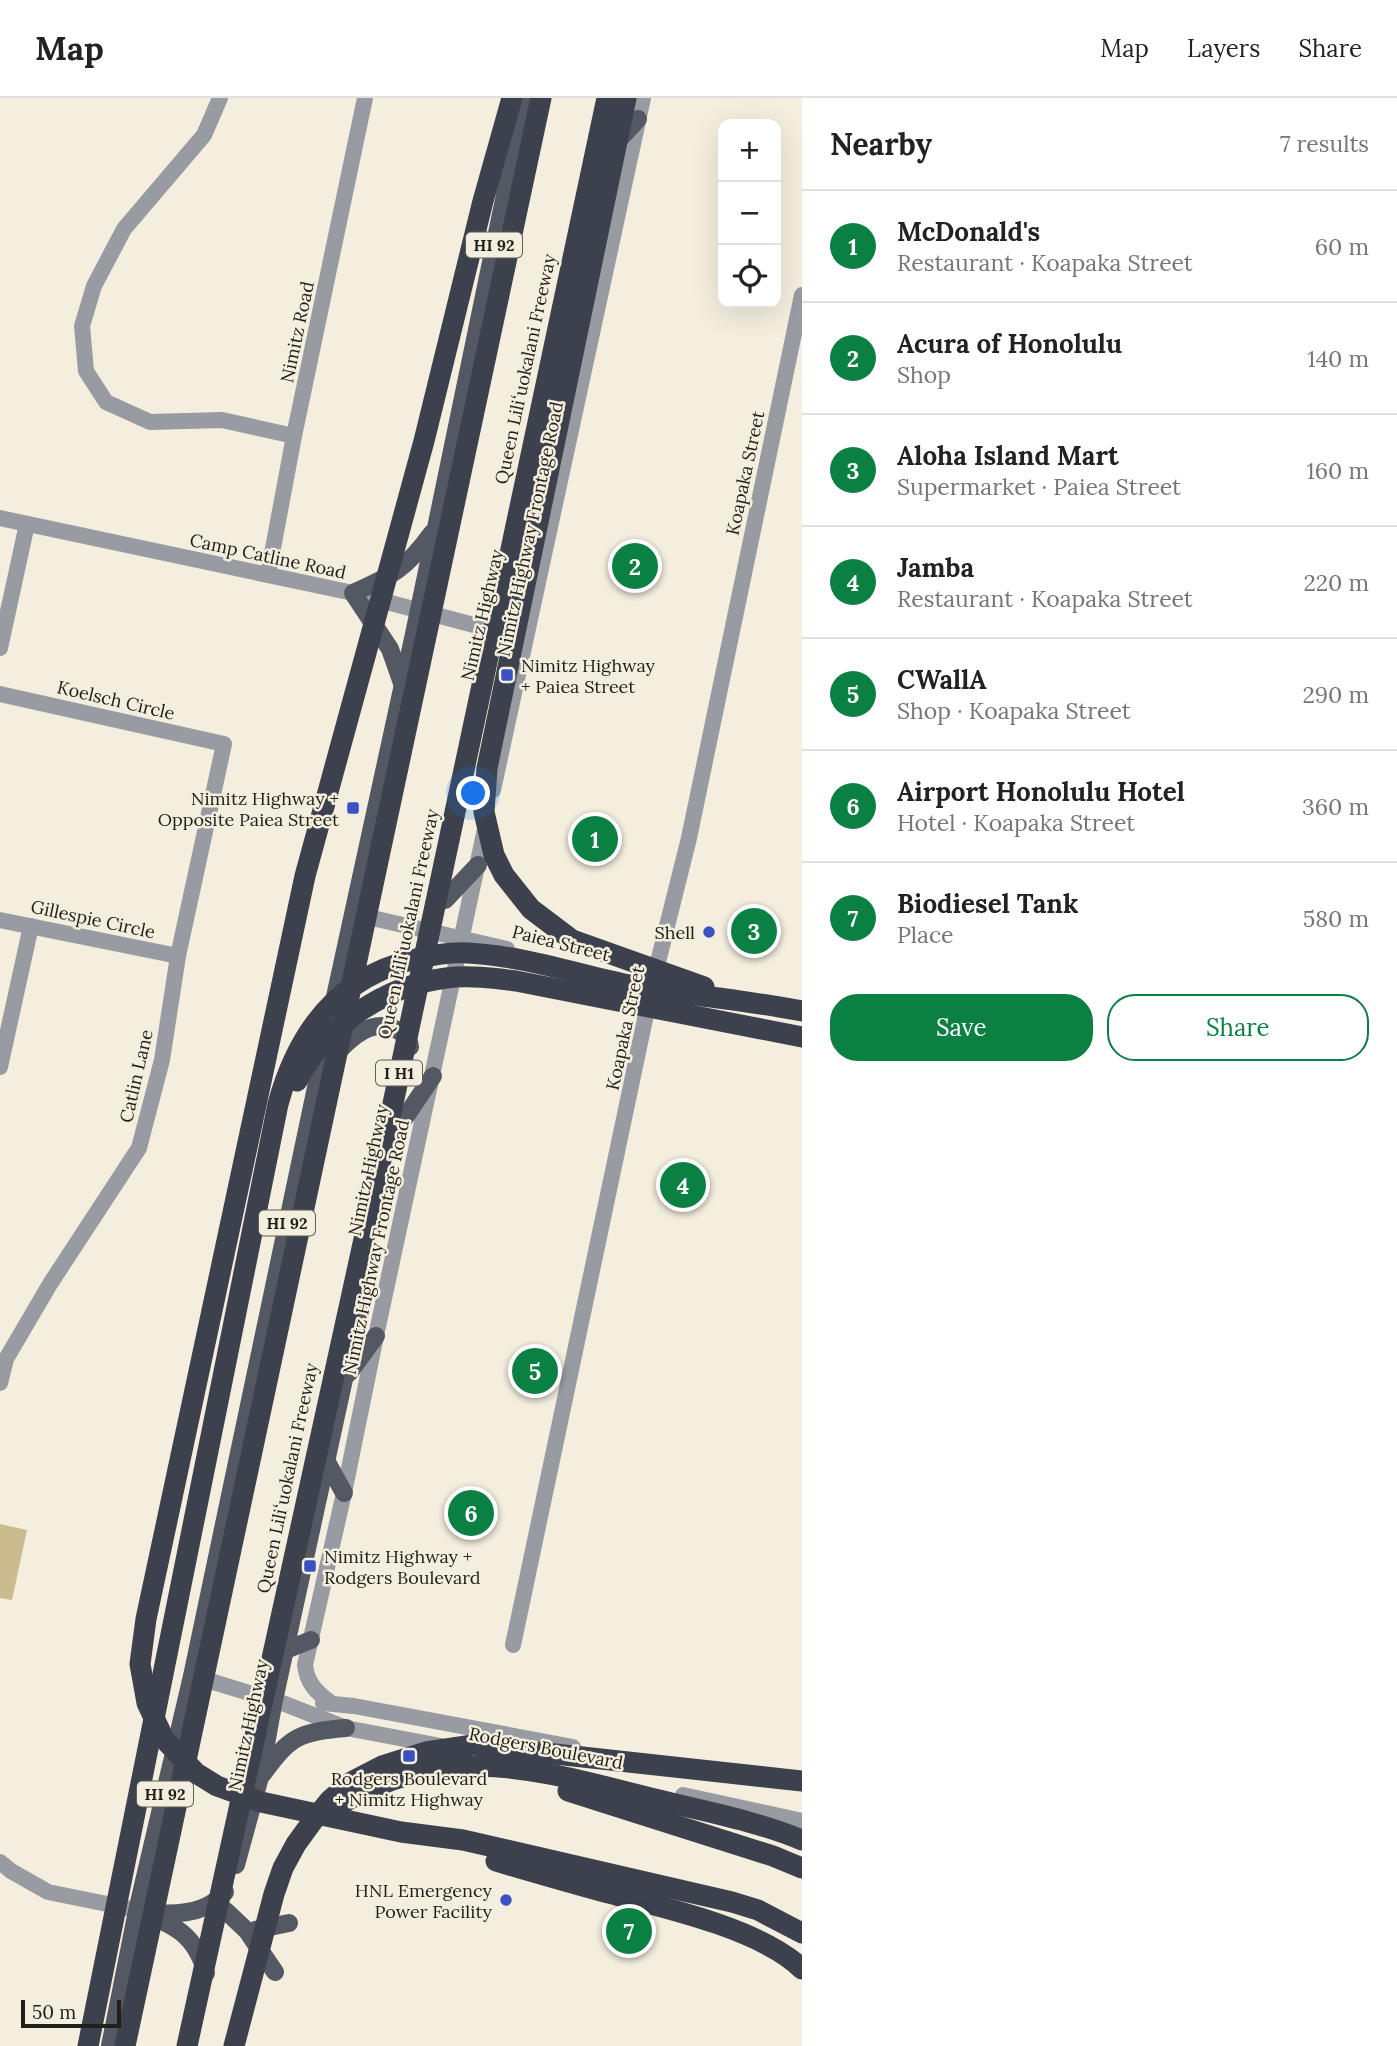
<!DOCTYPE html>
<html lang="en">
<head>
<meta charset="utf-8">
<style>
  body { margin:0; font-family:Lora,serif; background:#f6f6f6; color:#222 }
  .controls { position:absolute; right:21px; top:21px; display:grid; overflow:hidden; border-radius:14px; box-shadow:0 7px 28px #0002 }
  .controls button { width:63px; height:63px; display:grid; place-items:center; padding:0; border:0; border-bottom:2px solid #e0e0e0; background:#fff; color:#222; font:35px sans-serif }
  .scale { position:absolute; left:21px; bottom:18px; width:100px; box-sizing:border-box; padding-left:7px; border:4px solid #201f19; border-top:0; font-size:19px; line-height:24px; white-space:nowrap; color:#201f19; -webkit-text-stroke:5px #f3eede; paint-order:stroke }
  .you { position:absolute; left:474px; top:696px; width:24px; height:24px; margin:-18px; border:5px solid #fff; border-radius:50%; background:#1a73e8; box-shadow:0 0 0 10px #1a73e833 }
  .badge { display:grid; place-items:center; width:46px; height:46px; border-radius:50%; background:#0b8043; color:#fff; font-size:23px; font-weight:700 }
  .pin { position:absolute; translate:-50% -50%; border:4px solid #fff; box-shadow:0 2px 7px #0006 }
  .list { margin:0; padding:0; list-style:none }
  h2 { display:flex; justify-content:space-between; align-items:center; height:91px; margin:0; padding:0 28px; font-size:30px }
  h2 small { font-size:23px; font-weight:400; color:#767676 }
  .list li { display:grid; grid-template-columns:46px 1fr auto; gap:21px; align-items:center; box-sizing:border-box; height:112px; padding:0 28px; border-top:2px solid #e0e0e0 }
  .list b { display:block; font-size:26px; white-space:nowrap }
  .list p { margin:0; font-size:23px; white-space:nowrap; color:#767676 }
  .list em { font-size:23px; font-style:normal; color:#767676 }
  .actions { display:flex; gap:14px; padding:21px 28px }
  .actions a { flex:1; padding:16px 0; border:2px solid #0b8043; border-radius:28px; text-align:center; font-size:24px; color:#0b8043 }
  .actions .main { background:#0b8043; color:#fff }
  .icon { flex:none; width:38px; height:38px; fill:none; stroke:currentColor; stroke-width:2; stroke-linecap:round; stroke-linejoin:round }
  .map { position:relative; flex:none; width:802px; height:1948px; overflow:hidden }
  header { display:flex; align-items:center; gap:42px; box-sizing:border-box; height:98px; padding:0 35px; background:#fff; border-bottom:2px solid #e0e0e0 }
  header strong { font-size:33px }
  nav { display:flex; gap:38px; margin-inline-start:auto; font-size:24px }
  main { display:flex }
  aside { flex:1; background:#fff }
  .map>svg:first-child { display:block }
  .green { fill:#cbbc90 }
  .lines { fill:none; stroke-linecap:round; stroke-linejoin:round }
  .minor { stroke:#999ba2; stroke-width:16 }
  .primary { stroke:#545863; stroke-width:18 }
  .motorway { stroke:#3d414d; stroke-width:21 }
  .poi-dot { fill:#3a51c3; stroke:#f3eede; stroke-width:2.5 }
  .labels { text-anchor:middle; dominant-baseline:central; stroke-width:5; stroke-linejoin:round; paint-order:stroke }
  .shield { fill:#f3eede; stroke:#5f5d54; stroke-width:2 }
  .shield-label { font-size:16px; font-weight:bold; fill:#201f19 }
  .street-label { font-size:18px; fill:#201f19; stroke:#f3eede }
  .poi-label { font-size:18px; fill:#201f19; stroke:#f3eede; text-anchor:end }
</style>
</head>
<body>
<header>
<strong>Map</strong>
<nav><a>Map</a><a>Layers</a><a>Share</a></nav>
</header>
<main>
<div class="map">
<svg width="802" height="1948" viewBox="0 0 802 1948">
  <rect width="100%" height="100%" fill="#f3eede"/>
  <path class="green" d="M 0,1426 L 27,1432 L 12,1502 L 0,1500 Z"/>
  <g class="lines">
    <g class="minor">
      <path d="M 220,0 L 204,37 L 124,131 L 94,188 L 82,228 L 86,273 L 106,304 L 150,324 L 222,322 L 294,338"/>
      <path d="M 0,420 L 353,495 L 504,535"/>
      <path d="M 268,477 L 294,338 L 365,0"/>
      <path d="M 0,550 L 27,426"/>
      <path d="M 0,596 L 224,646 L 178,858 L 162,962 L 139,1050 L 50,1186 L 6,1261 L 0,1285"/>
      <path d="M 493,692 L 643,0"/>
      <path d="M 355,816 L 507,851"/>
      <path d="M 0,822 L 178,858"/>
      <path d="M 0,969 L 31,828"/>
      <path d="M 513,1547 L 652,888 L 689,740 L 802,197"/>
      <path d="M 194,1578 L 285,1606 L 346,1630 L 441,1648"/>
      <path d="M 323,1605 L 354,1608 L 573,1649"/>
      <path d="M 331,1605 C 316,1594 307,1585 305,1567 L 344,1395 L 376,1238 L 485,731"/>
      <path d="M 683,1697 L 802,1723"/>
      <path d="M 0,1764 L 11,1773 L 48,1794 L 127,1810"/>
    </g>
    <g class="primary">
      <path d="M 616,45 L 638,21"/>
      <path d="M 403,588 L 390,551 L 353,495 C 393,477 406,471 432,435"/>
      <path d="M 445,802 L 478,767"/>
      <path d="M 333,908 L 414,536 L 525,0"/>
      <path d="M 334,958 C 350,940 372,919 397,932 C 405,936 409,940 410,949"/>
      <path d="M 398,1030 L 433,978"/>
      <path d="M 349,1275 L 376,1238"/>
      <path d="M 327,1364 L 344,1395"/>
      <path d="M 286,1552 L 311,1542"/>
      <path d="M 262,1677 C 290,1638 299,1634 346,1630"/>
      <path d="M 236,1767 L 260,1679 L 274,1602 L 370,1162"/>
      <path d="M 226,1813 L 247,1833 L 275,1874"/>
      <path d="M 141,1814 C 175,1828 195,1836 206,1875"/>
      <path d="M 155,1815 C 180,1817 208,1815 225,1794"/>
      <path d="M 255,1832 L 289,1825"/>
      <path d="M 110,1948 L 137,1813 L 192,1578 L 326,942"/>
    </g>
    <g class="motorway">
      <path d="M 512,0 L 483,103 L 424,343 L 305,778 L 146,1521 L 140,1566 L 147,1605 L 164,1641 L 196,1675 L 217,1688 L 261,1704 L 401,1734 L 463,1742 L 732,1804 L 758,1812 L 802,1835"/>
      <path d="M 626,0 L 487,670 L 484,714 L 494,757 L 504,777 L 531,811 L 572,842 L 704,889"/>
      <path d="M 297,983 C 325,928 384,888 446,880 C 469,877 493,880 516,883 L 802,939"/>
      <path d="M 568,1693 L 773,1758 L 802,1770"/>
      <path d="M 336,1709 C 450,1640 539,1673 659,1702 C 707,1714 756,1723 802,1742"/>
      <path d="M 496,1763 C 532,1774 568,1784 604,1794 C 659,1808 762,1831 802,1871"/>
      <path d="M 88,1948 L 278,1006 C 298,933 339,878 416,861 C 432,857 451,854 468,855 C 525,858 579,877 634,888 C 657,893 680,895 703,898 C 736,902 769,907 802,913"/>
      <path d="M 125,1948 L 541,0"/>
      <path d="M 187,1948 L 368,1123 L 607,0"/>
      <path d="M 234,1948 L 274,1796 L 283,1770 L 296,1746 L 312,1724 L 330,1702 L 351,1684 L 382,1668 L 426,1654 L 473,1647 L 802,1683"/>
    </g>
  </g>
  <g class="poi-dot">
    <rect x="500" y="570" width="14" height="14" rx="3.5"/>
    <rect x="346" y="703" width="14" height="14" rx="3.5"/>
    <circle cx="709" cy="834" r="7"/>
    <rect x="303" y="1461" width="14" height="14" rx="3.5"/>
    <rect x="402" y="1651" width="14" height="14" rx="3.5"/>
    <circle cx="506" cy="1802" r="7"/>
  </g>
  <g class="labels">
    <g class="shield">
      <rect x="466" y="134.5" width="56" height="25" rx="5"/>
      <rect x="376" y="962.5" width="46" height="25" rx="5"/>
      <rect x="259" y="1112.5" width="56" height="25" rx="5"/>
      <rect x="137" y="1683.5" width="56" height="25" rx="5"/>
    </g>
    <g class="shield-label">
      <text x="494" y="147">HI 92</text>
      <text x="399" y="975">I H1</text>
      <text x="287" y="1125">HI 92</text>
      <text x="165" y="1696">HI 92</text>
    </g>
    <g class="street-label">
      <text transform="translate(297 234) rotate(-78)">Nimitz Road</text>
      <text transform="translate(525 271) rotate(-78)">Queen Liliʻuokalani Freeway</text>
      <text transform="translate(745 375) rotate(-78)">Koapaka Street</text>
      <text transform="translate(530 431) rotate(-78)">Nimitz Highway Frontage Road</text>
      <text transform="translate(268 458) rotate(12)">Camp Catline Road</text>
      <text transform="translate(482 517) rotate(-77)">Nimitz Highway</text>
      <text transform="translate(116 602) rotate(13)">Koelsch Circle</text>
      <text transform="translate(93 821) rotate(12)">Gillespie Circle</text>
      <text transform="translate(408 826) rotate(-78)">Queen Liliʻuokalani Freeway</text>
      <text transform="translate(561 845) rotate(14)">Paiea Street</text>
      <text transform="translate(625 930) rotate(-78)">Koapaka Street</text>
      <text transform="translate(136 978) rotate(-77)">Catlin Lane</text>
      <text transform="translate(368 1072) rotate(-78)">Nimitz Highway</text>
      <text transform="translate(376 1149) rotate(-78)">Nimitz Highway Frontage Road</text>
      <text transform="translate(287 1380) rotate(-78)">Queen Liliʻuokalani Freeway</text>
      <text transform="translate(248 1627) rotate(-78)">Nimitz Highway</text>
      <text transform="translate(546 1650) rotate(11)">Rodgers Boulevard</text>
    </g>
    <g class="poi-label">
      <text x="521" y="567" text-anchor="start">Nimitz Highway<tspan x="521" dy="21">+ Paiea Street</tspan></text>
      <text x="339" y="700">Nimitz Highway +<tspan x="339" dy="21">Opposite Paiea Street</tspan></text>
      <text x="695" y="834">Shell</text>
      <text x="324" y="1458" text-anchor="start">Nimitz Highway +<tspan x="324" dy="21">Rodgers Boulevard</tspan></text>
      <text x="409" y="1680" text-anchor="middle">Rodgers Boulevard<tspan x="409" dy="21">+ Nimitz Highway</tspan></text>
      <text x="492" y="1792">HNL Emergency<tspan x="492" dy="21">Power Facility</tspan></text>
    </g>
  </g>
</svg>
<div class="controls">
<button>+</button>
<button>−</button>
<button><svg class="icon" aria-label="locate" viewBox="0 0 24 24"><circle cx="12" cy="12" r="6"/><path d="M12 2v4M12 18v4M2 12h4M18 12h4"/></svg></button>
</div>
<div class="scale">50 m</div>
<div class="you"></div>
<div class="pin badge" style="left:595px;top:741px">1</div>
<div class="pin badge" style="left:635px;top:468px">2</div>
<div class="pin badge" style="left:754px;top:833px">3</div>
<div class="pin badge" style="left:683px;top:1087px">4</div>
<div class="pin badge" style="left:535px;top:1273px">5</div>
<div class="pin badge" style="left:471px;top:1415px">6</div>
<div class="pin badge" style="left:629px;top:1833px">7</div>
</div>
<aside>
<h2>Nearby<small>7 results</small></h2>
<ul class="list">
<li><span class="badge">1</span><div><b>McDonald's</b><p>Restaurant · Koapaka Street</p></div><em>60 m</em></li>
<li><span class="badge">2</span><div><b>Acura of Honolulu</b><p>Shop</p></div><em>140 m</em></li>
<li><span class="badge">3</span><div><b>Aloha Island Mart</b><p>Supermarket · Paiea Street</p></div><em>160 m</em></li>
<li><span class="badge">4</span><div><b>Jamba</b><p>Restaurant · Koapaka Street</p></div><em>220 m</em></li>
<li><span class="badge">5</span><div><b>CWallA</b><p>Shop · Koapaka Street</p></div><em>290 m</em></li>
<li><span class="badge">6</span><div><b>Airport Honolulu Hotel</b><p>Hotel · Koapaka Street</p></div><em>360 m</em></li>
<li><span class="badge">7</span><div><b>Biodiesel Tank</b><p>Place</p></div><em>580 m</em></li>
</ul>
<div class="actions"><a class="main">Save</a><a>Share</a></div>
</aside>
</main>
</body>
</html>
